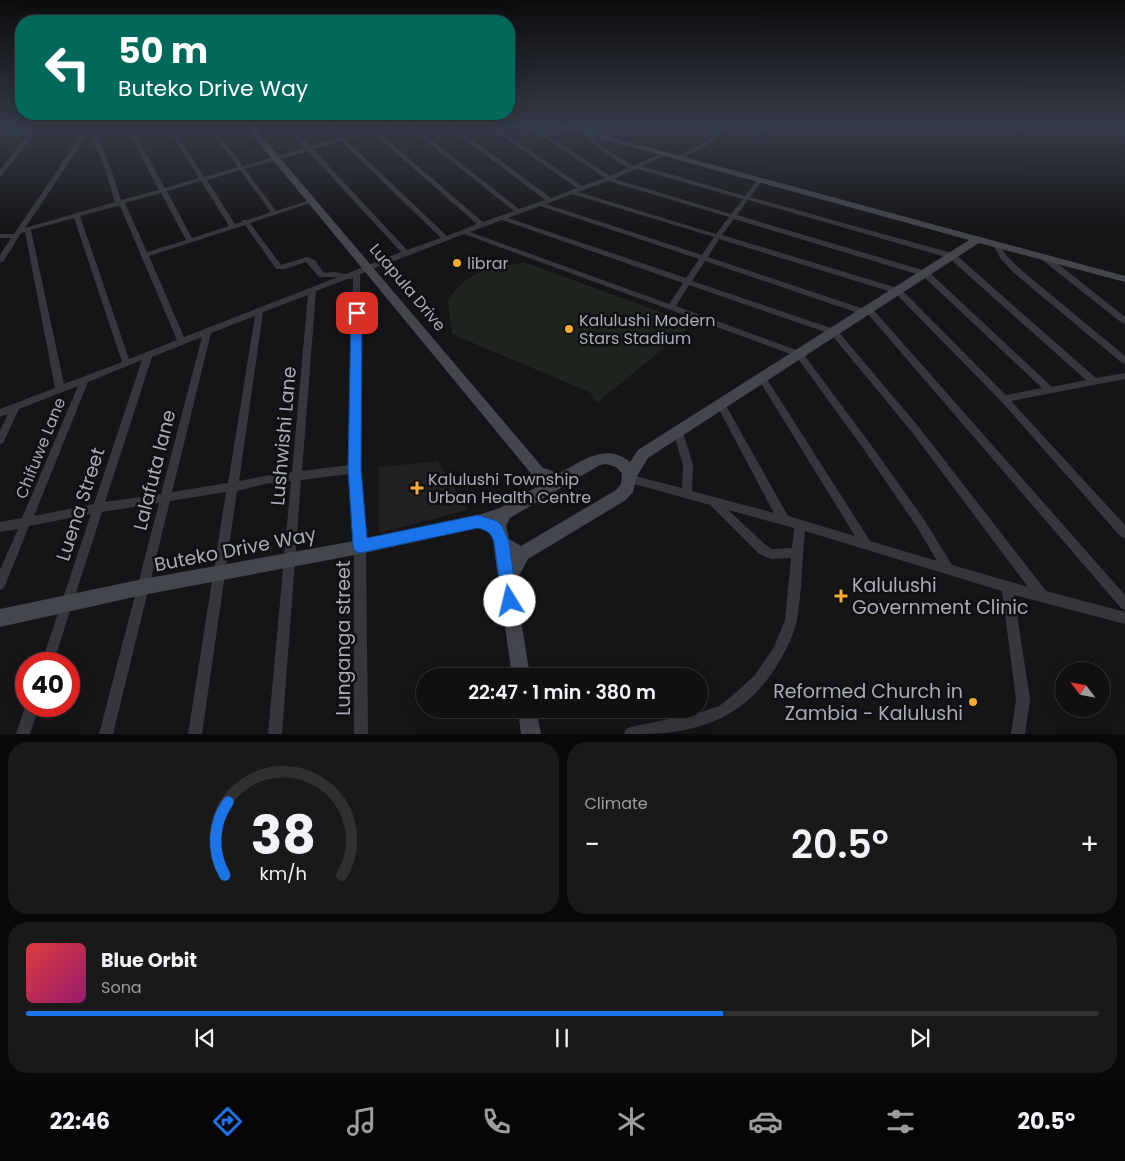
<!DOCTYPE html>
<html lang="en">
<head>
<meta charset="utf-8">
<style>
	body { margin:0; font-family:Poppins,sans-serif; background:#19191a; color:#f1f3f6; height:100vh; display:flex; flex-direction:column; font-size:19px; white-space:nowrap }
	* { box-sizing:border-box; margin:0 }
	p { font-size:16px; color:#9c9d9f }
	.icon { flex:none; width:28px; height:28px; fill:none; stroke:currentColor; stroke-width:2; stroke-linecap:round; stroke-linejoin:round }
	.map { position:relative; height:734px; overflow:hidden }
	.panel { display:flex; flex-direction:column; gap:8px; padding:8px; background:#090909; flex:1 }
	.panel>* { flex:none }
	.top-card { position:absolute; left:15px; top:15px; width:500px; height:105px; border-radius:20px; box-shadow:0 5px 20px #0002,0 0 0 1px #303031; background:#00695c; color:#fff; overflow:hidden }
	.needle { width:32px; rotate:302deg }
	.controls { position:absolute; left:1055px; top:662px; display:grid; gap:10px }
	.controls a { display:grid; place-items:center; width:55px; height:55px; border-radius:50%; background:#101011; box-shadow:0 5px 20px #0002,0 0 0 1px #303031; font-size:25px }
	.speed { position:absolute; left:15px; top:652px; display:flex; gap:10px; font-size:25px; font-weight:700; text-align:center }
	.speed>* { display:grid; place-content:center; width:65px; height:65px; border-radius:50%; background:#101011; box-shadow:0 5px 20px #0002,0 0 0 1px #303031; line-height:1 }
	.speed .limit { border:8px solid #d22; background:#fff; color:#111 }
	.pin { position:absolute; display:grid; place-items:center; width:42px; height:42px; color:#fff; margin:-21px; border-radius:10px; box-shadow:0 2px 8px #0006 }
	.me { position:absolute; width:55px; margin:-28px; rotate:351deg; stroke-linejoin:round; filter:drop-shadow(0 0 4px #0008) }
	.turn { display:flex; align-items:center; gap:18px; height:105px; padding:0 20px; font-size:22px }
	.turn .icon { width:65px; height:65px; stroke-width:2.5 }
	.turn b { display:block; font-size:35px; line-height:42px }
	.big { font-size:38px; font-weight:600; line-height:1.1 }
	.panel .tile { flex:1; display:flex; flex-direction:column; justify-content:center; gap:8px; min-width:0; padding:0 18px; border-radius:20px; background:#19191a }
	.panel .dial { align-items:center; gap:0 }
	.dial svg { height:130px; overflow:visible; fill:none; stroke:#303031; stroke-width:7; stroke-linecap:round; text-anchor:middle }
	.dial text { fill:#f1f3f6; stroke:none }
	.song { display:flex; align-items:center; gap:15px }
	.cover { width:60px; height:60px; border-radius:8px; background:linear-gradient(135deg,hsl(0 70% 55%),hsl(320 70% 35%)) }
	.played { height:5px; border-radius:2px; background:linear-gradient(90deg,#1a73e8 65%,#303031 65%) }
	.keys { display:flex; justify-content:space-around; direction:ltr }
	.heat { display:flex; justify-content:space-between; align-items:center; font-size:28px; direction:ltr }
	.panel .tiles { flex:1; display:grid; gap:8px; grid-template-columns:1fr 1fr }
	.tile:last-child { grid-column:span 2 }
	.trip { position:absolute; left:416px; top:668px; width:292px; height:50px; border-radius:25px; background:#101011; box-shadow:0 5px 20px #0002,0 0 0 1px #303031; font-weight:600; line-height:50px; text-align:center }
	.tab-bar { display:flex; height:80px; justify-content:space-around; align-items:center; background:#060607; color:#9c9d9f }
	.tab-bar .icon { width:35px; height:35px }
	.tab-bar .current { color:#1a73e8 }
	.tab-bar b { font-size:22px; color:#f1f3f6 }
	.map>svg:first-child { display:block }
</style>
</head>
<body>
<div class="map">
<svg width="1125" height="734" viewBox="0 0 1125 734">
	<rect width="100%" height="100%" fill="#151517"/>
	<polygon fill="#212124" points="438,461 468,510 379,533 379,467"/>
	<path fill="#1d251e" d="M 524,262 L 693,324 L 598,402 L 593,399 L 591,393 L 452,334 L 448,300 C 469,269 491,269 524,262 Z"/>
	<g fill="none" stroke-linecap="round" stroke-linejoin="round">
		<g fill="#36373c" fill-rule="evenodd">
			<polygon points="35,126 41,126 2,175 0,176 0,170 29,133 0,136 0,132 32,130"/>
			<path d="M 87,126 L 93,126 L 25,228 L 115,202 L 104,166 L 91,135 C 102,129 124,122 134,132 L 165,188 L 199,178 L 173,137 L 174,136 L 178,136 L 204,177 L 238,167 L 207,126 L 213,126 L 243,166 L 305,148 L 285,126 L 291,126 L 310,146 L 339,138 L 326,126 L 332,126 L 344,137 L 370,130 L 368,128 L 371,126 L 374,128 L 381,126 L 391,126 L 377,131 L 483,222 L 514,211 L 407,126 L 414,126 L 519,209 L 545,200 L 447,126 L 454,126 L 551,198 L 577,188 L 487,126 L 494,126 L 582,186 L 605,178 L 537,133 L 532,126 L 538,126 L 541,131 L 610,176 L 628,168 L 596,147 L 586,134 L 587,133 L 591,133 L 600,145 L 633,166 L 663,153 L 667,153 L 667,155 L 642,166 L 745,196 L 758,179 L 762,179 L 763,180 L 750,197 L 955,254 L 1096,378 L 1125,373 L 1125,379 L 1011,401 L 1125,525 L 1125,538 L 1121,537 L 1001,401 L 895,293 L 719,239 L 708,257 L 864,309 L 865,307 L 871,307 L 1125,595 L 1125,610 L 1121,608 L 867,313 L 861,314 L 705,261 L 692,281 L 837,330 L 918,426 L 1046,591 L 1125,612 L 1125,624 L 1014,595 L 1030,699 L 1025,734 L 1011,734 L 1016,699 L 1002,591 L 805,531 C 802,560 802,590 797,619 C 795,634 784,654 776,667 C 749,709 716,727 666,733 C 653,734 638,734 624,734 L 626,729 L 631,727 L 701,712 L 719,706 L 732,696 L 755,675 L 774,647 L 785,620 L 791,558 L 771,559 L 759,554 L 710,505 L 627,482 L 626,479 L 627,476 L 631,475 L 682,488 L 683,465 L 673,432 L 675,429 L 678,428 L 681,429 L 683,432 L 693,465 L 692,491 L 774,513 L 716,404 L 718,402 L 724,402 L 788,516 L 855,536 L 759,380 L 758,378 L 759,376 L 765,376 L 870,541 L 937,561 L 917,527 L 865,451 L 796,356 L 464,234 L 360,274 L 360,469 L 366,547 L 368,734 L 354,734 L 354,547 L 350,474 L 301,480 L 282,734 L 268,734 L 291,481 L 265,484 L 237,491 L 202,734 L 188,734 L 226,492 L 170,501 L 113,734 L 99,734 L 159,503 L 102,512 L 53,664 L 41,664 L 91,514 L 29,526 L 4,588 L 0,590 L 0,570 L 18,529 L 0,532 L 0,522 L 22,518 L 78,386 L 19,409 L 3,443 L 0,444 L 0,430 L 8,414 L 0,417 L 0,409 L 55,388 L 25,232 L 21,233 L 3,262 L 0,262 L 0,255 L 11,238 L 0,238 L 0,234 L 14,234 ZM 118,130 L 127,131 L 130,134 L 159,190 L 121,200 L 110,166 L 97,136 ZM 372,132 L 477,224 L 447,236 L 346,140 ZM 341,141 L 441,238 L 407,250 L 313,149 ZM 308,151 L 401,252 L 346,274 L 335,272 L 324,273 L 315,260 L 307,257 L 281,265 L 250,223 L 316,201 L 313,199 L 276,211 L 245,169 ZM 637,169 L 743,199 L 731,214 L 614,179 ZM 240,170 L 271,212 L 248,220 L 243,220 L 242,222 L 235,224 L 207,180 ZM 201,181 L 229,226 L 192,238 L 167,191 ZM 608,181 L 729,217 L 716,234 L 578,192 ZM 161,193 L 186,240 L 147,252 L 125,203 ZM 572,194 L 714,237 L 702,255 L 546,204 ZM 748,200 L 949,258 L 1086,380 L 1052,387 L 929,272 L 737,215 ZM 117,206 L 120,206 L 177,340 L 129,359 L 80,216 ZM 540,206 L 699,259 L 686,278 L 508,218 ZM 74,218 L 122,362 L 64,384 L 31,230 ZM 734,219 L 923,276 L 1042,388 L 1006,395 L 901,289 L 722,235 ZM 502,220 L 683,283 L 669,304 L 470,232 ZM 245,225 L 276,269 L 285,269 L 306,262 L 319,277 L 338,277 L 184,337 L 149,256 ZM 353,277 L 350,465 L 302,471 L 316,291 L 347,279 L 352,279 ZM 689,285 L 831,334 L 911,431 L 1028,587 L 952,565 L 925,521 L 871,445 L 802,352 L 676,306 ZM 308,295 L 292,472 L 265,476 L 239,481 L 263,312 ZM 255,316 L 228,483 L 172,492 L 211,333 ZM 202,337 L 161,494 L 105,502 L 152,357 ZM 142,360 L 94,504 L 34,516 L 88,382 ZM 728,510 L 794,528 L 792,548 L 772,549 L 767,546 Z"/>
			<polygon points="724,126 731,126 708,145 680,159 675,158 704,143"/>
			<polygon points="997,242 999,243 1006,255 1020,269 1125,356 1125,364 1122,363 1014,273 1000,258 993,244"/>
			<polygon points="1041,255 1047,255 1125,317 1125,324 1122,323 1041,259"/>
			<polygon points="26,704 26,706 39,706 30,734 16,734"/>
		</g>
		<g fill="#44464d" fill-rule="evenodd">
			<path d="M 245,126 L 253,126 L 543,468 L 560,473 C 582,461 606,442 630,462 L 638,450 L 969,240 L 555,126 L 569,126 L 1125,276 L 1125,282 L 979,243 L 648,458 L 637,476 L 633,492 L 626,500 L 528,559 L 515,583 L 530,676 L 512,676 L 493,541 L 490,532 L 491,525 L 360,554 L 143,595 L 0,627 L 0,609 L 143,579 L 360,540 L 478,515 L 500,508 L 545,482 L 533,476 ZM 606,464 L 616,467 L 622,473 L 621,484 L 616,490 L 521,546 L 509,539 L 506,526 L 510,518 L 600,465 Z"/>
			<polygon points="518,709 536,709 541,734 521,734"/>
		</g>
	</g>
	<linearGradient id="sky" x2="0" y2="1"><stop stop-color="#0c0c0d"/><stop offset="0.55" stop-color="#353b47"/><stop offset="1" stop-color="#353b47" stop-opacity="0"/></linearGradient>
	<rect width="1125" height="229" fill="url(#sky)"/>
	<path fill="#1a73e8" stroke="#114b97" d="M 357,309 L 362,313 L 361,469 L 367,538 L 478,515 L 497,521 L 502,526 L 509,542 L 517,601 L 515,607 L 510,609 L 504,607 L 502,601 L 494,542 C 491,533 488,531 478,528 L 360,553 L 355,551 L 353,546 L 348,469 L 351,313 Z"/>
	<g fill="#f5ae2f" stroke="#101012" stroke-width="2">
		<circle cx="457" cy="263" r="5"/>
		<circle cx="569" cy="329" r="5"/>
		<path d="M414.5 480.5h5v5h5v5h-5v5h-5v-5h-5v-5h5z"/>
		<path d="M838.5 588.5h5v5h5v5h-5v5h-5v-5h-5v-5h5z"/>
		<circle cx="973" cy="702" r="5"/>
	</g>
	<g text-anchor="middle" stroke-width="5" stroke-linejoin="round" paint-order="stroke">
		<g font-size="16" fill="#a7adb8" stroke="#101012" text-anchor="start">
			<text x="467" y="269">librar</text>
			<text x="579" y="326">Kalulushi Modern<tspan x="579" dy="18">Stars Stadium</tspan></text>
			<text x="428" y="485">Kalulushi Township<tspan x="428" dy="18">Urban Health Centre</tspan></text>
		</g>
		<g font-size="16" fill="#a7adb8" stroke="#101012">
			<text transform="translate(408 287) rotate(50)" y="6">Luapula Drive</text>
			<text transform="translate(40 448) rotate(-68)" y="6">Chifuwe Lane</text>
		</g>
		<g font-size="19" fill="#a7adb8" stroke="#101012">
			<text transform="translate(283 436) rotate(-85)" y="7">Lushwishi Lane</text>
			<text transform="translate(154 470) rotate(-76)" y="7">Lalafuta lane</text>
			<text transform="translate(80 504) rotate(-72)" y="7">Luena Street</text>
			<text transform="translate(235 549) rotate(-11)" y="7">Buteko Drive Way</text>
			<text transform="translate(343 638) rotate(-90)" y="7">Lunganga street</text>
		</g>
		<g font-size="19" fill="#a7adb8" stroke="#101012" text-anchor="start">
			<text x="852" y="592">Kalulushi<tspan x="852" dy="22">Government Clinic</tspan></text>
			<text x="963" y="698" text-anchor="end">Reformed Church in<tspan x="963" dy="22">Zambia - Kalulushi</tspan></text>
		</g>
	</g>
</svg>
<div class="controls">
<a><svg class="needle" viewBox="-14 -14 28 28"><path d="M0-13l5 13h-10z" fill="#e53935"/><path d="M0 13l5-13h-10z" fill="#9c9d9f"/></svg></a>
</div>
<div class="speed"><div class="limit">40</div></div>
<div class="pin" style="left:357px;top:313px;background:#d93025"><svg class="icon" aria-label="arrive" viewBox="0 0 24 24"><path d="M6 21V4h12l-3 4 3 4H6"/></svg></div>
<svg class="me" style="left:510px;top:601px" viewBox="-20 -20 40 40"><circle r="19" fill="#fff"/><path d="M0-13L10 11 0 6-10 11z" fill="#1a73e8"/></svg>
<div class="trip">22:47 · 1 min · 380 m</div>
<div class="top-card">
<div class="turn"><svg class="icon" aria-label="left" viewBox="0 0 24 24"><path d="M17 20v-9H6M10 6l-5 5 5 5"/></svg><div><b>50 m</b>Buteko Drive Way</div></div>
</div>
</div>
<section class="panel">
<div class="tiles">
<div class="tile dial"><svg viewBox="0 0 100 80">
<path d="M14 69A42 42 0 1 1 86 69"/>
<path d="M14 69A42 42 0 0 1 16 24" stroke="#1a73e8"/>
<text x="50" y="56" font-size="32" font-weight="700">38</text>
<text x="50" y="72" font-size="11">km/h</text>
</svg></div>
<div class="tile"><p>Climate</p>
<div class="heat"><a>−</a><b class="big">20.5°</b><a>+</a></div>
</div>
<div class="tile">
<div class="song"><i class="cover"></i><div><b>Blue Orbit</b><p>Sona</p></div></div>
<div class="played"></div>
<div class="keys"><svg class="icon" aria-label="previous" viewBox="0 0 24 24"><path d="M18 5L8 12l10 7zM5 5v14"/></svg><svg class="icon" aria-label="pause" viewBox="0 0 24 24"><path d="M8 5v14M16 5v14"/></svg><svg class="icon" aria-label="next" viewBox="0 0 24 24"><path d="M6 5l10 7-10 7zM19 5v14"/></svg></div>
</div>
</div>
</section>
<nav class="tab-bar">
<b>22:46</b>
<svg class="icon current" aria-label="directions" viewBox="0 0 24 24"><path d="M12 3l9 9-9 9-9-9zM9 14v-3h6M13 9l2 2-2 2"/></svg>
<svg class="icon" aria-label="music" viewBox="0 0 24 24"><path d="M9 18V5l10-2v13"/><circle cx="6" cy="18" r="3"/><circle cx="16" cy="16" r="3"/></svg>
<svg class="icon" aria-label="phone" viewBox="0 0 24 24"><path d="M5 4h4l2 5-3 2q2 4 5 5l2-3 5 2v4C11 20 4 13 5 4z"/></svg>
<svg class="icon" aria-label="climate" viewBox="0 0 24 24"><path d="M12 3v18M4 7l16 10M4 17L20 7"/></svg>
<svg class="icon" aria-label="car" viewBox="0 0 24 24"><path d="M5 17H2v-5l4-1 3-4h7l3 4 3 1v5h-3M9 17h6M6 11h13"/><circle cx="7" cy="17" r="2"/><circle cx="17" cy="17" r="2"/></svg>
<svg class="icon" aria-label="filters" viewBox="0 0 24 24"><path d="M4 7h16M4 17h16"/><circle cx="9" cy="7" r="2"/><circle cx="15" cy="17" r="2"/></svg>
<b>20.5°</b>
</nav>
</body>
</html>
